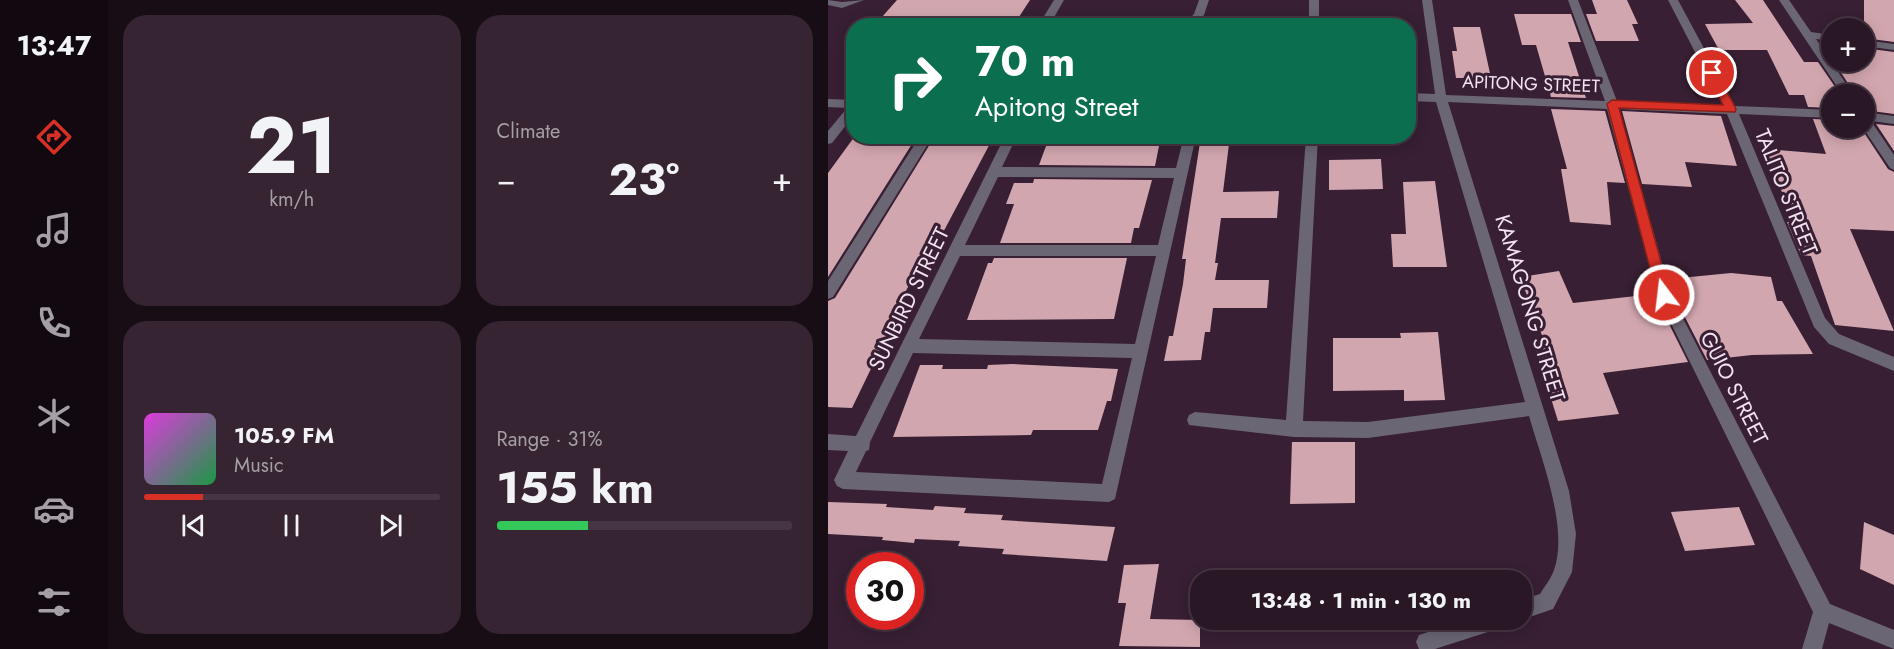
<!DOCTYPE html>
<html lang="en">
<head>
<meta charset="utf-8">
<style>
	body { margin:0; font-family:Jost,sans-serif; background:#362432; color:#f1f3f6; height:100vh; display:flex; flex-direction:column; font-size:22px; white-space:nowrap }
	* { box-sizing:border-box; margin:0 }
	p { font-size:20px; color:#a59fa7 }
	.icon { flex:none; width:33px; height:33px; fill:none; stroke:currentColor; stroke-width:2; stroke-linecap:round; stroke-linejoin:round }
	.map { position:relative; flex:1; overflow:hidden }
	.side { display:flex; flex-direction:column; gap:15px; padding:15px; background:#170d15; width:720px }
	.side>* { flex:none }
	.banner { position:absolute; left:18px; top:18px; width:570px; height:126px; border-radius:24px; box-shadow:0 3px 15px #0003,0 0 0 2px #463643; background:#0b6e4f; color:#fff; overflow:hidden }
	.tools { position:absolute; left:993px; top:18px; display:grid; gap:12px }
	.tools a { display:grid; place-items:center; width:54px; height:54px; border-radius:50%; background:#2a1726; box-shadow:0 3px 15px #0003,0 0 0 2px #463643; font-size:30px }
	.speed { position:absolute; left:18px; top:552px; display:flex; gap:12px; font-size:30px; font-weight:700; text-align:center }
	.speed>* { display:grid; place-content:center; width:78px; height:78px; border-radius:50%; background:#2a1726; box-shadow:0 3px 15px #0003,0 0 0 2px #463643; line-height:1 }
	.speed .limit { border:9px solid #d22; background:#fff; color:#111 }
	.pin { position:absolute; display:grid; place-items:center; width:51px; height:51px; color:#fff; margin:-26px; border:3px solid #fff; border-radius:50%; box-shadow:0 2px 6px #0007 }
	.me { position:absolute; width:66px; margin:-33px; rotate:345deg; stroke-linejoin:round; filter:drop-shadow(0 0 4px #0008) }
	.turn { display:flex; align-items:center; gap:21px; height:126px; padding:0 30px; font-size:27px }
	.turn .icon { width:78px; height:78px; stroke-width:2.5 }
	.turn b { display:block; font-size:42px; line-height:51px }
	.big { font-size:45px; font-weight:700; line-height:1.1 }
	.side .tile { flex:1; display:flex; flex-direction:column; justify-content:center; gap:9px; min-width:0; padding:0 21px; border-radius:24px; background:#362432 }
	.side .dial { align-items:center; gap:0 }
	.dial b { font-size:78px; line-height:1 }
	.song { display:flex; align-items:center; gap:18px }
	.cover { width:72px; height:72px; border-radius:9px; background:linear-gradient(135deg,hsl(300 70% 55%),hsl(140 70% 35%)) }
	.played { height:6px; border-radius:3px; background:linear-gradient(90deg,#d93025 20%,#463643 20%) }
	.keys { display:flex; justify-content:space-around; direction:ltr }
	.heat { display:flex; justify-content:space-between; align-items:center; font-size:33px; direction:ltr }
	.charge { height:9px; border-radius:4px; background:linear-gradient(90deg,#34c759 31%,#463643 0) }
	.side .tiles { flex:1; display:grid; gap:15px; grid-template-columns:repeat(2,1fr) }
	.trip { position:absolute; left:362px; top:570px; width:342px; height:60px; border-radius:24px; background:#2a1726; box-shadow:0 3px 15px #0003,0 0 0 2px #463643; font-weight:700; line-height:60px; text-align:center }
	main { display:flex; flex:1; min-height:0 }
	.menu { display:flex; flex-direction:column; width:108px; justify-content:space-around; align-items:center; background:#11090f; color:#a59fa7 }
	.menu .icon { width:42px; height:42px }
	.menu .active { color:#d93025 }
	.menu b { font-size:27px; color:#f1f3f6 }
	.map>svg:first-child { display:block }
</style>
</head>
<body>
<main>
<nav class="menu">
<b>13:47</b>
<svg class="icon active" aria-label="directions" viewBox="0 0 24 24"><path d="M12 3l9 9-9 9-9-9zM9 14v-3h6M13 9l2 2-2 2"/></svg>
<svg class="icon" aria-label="music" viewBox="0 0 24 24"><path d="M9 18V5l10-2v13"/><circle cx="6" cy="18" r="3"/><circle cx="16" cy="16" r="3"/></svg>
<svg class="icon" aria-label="phone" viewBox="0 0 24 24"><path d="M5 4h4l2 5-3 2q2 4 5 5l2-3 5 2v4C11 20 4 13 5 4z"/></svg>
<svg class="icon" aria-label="climate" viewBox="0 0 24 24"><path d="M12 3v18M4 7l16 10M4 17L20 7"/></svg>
<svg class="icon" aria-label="car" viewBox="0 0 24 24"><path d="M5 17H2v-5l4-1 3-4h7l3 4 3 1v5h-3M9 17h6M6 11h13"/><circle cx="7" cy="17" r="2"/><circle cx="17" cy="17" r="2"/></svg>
<svg class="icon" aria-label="filters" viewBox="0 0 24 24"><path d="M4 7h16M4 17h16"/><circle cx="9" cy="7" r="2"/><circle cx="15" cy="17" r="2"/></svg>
</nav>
<section class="side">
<div class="tiles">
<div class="tile dial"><b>21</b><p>km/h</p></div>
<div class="tile"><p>Climate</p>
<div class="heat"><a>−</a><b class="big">23°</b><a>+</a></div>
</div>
<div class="tile">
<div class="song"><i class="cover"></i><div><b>105.9 FM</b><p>Music</p></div></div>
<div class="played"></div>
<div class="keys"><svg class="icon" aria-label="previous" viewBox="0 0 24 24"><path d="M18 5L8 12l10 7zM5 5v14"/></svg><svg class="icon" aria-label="pause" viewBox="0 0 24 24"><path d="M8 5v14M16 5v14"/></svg><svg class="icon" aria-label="next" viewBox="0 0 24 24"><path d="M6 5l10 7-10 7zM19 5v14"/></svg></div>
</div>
<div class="tile"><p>Range · 31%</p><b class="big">155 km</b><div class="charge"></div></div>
</div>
</section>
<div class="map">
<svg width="1066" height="649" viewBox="0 0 1066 649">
	<rect width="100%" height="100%" fill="#381f33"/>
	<g fill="#d2a6af">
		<polygon points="69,0 202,0 185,26 46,26"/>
		<polygon points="764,0 799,0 810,24 804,24 811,41 768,41 758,14 769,14"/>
		<polygon points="907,0 935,0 976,62 990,62 1012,94 1004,94 1004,108 980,107 976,95 961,95 939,50 891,50 877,24 925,23"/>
		<polygon points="1036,0 1066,0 1066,42 1036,38"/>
		<polygon points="686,14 743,14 753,42 740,42 758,98 723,97 708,45 694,45"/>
		<polygon points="625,27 652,27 663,78 628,78 624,51 629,51"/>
		<polygon points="1036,48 1066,52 1066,114 1036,110 1036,94 1027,94 1006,62 1036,62"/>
		<polygon points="723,109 777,111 797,183 779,182 783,225 742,222 733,169 739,169"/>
		<polygon points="794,111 893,116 909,166 857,162 864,187 814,184"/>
		<polygon points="985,119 1004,120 1004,128 1033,128 1060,169 1066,172 1066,231 1022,229 1066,331 1007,325 983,256 973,255 959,222 965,222 938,149 998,154"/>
		<polygon points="1048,124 1066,126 1066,151"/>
		<polygon points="27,136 89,136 0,277 0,173"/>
		<polygon points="107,136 166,136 100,261 95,260 60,323 65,323 24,408 0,407 0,301 7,298"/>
		<polygon points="333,136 327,166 211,165 221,138"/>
		<polygon points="373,136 402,136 395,192 451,191 449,218 393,218 387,263 390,263 387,280 441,280 439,308 385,308 382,332 377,332 373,360 336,361 341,336 345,336 355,284 358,259 354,259"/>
		<polygon points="553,159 555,189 501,190 501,160"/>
		<polygon points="206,179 324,180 311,228 306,228 303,243 172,243 186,204 178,204 186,183 205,183"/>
		<polygon points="607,181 619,267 565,267 563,234 578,234 575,182"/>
		<polygon points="166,258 299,258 286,319 139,320 160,263 164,263"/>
		<polygon points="731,271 745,303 826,294 860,362 775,373 791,414 730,421 707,347 718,346 692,277"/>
		<polygon points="903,273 943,277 949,301 954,301 985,354 924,355 879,360 845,294 844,292 848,291 842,279"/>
		<polygon points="610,332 617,400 576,401 576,390 505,391 505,338 573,338 572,333"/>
		<polygon points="184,364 290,369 283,401 279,401 270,430 205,430 203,435 65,437 92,365 115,365 114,369 159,369 160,365"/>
		<polygon points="464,442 527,442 527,503 462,504"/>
		<polygon points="0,502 59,504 58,507 105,510 107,506 138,508 136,513 175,515 173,520 287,527 279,561 174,554 176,549 130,546 132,541 87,539 86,543 54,540 55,537 0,534"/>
		<polygon points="911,507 927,545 857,551 843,512"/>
		<polygon points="1036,522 1066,535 1066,585 1032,569"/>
		<polygon points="331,564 322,619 372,620 372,647 291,646 298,603 290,603 296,565"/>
	</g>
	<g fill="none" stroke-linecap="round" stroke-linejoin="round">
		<polygon fill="#6b6674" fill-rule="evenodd" points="0,0 14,2 36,0 14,8 0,5"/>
		<g fill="#6b6674" fill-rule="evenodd">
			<polygon points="226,0 236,0 221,26 210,26"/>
			<polygon points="371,0 381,0 376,15 366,26 354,26 366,14"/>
			<rect x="481" y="0" width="10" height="26"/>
			<path d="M 594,0 L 604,0 L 618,95 L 777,101 L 740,0 L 750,0 L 789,101 L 895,106 L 840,0 L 850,0 L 907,106 L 1004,110 L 1004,118 L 911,114 L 997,318 L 1011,334 L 1066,357 L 1066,371 L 1001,344 L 986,327 L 899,114 L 791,109 L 843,295 L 1002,604 L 1066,630 L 1066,649 L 1001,623 L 994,649 L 974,649 L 985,612 L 829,295 L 779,109 L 620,102 L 741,491 L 748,534 L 744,572 L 725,609 L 693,620 L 693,600 L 712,594 C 716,587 723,579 726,570 C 741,528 713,458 701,416 L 540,438 L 466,437 L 361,425 L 359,420 L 361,415 L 367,412 L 458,420 L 478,136 L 490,136 L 475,421 L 540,422 L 697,402 L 608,102 L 580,101 L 580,93 L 607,94 Z"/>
			<polygon points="951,0 961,0 983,32 1004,35 1004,41 988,39 1025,94 1014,94"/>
			<polygon points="1036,40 1066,44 1066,50 1036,46"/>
			<polygon points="0,99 26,100 26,115 4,143 0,144 0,131 19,108 0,107"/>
			<polygon points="1036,112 1066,116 1066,124 1043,121 1066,155 1066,170 1062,168 1035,128"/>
			<polygon points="92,136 105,136 5,297 0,299 0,281"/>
			<path d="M 177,136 L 189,136 L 174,167 L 348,168 L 356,136 L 368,136 L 287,499 L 281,502 L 15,489 L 9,486 L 6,480 L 20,451 L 0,450 L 0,434 L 28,436 ZM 170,177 L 346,178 L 330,245 L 137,245 ZM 132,256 L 328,256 L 307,344 L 91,339 ZM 85,353 L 304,358 L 274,484 L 28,472 L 38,451 L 41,450 L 42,442 Z"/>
			<polygon points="637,620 676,620 673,627 666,630 607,649 591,649 588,642 591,635"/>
		</g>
	</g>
	<polygon fill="#d93025" stroke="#8d1f18" stroke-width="1.5" points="880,70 889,73 908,109 907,112 791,108 842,295 836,301 829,295 779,104 784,100 895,105 878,73"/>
	<g text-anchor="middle" stroke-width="6" stroke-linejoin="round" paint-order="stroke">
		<g font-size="18" fill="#f3e2ef" stroke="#381f33">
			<text transform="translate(703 84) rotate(2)" y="6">APITONG STREET</text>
		</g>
		<g font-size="21" fill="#f3e2ef" stroke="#381f33">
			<text transform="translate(958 192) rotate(68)" y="7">TALITO STREET</text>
			<text transform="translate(81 299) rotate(-64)" y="7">SUNBIRD STREET</text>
			<text transform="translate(702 308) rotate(73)" y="7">KAMAGONG STREET</text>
			<text transform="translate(906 388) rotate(63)" y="7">GUIO STREET</text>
		</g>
	</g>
</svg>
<div class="tools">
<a>+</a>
<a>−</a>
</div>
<div class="speed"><div class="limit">30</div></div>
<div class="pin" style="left:884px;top:73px;background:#d93025"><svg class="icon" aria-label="arrive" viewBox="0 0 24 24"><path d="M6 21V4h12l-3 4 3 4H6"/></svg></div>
<svg class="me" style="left:836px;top:295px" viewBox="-20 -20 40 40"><circle r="17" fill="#d93025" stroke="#fff" stroke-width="3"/><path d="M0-11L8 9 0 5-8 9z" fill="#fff"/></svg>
<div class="trip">13:48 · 1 min · 130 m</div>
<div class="banner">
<div class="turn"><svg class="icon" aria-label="right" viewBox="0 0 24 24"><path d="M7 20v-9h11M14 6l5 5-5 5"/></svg><div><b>70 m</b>Apitong Street</div></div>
</div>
</div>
</main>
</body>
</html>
